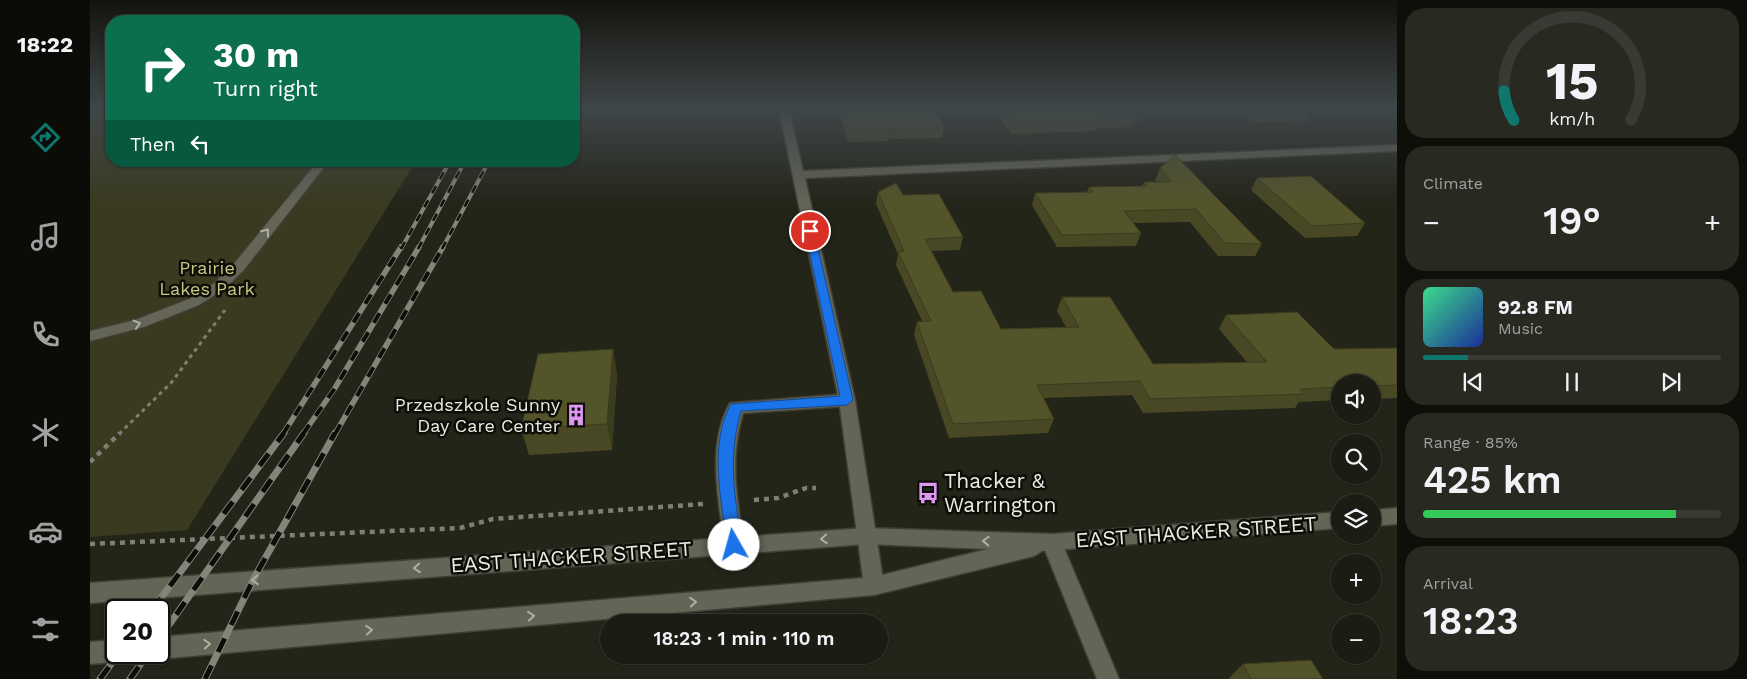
<!DOCTYPE html>
<html lang="en">
<head>
<meta charset="utf-8">
<style>
	body { margin:0; font-family:"Work Sans",sans-serif; background:#282921; color:#f1f3f6; height:100vh; display:flex; flex-direction:column; font-size:19px; white-space:nowrap }
	* { box-sizing:border-box; margin:0 }
	p { font-size:16px; color:#a0a1a0 }
	.icon { flex:none; width:28px; height:28px; fill:none; stroke:currentColor; stroke-width:2; stroke-linecap:round; stroke-linejoin:round }
	.map { position:relative; flex:1; overflow:hidden }
	.panel { display:flex; flex-direction:column; gap:8px; padding:8px; background:#0f0f0a; width:350px }
	.panel>* { flex:none }
	.top-card { position:absolute; left:15px; top:15px; width:475px; height:152px; border-radius:20px; box-shadow:0 1px 4px #0004,0 0 0 1px #393a33; background:#0b6e4f; color:#fff; overflow:hidden }
	.fabs { position:absolute; left:1241px; top:374px; display:grid; gap:10px }
	.fabs a { display:grid; place-items:center; width:50px; height:50px; border-radius:50%; background:#1b1c13; box-shadow:0 1px 4px #0004,0 0 0 1px #393a33; font-size:25px }
	.speed { position:absolute; left:15px; top:599px; display:flex; gap:10px; font-size:25px; font-weight:700; text-align:center }
	.speed>* { display:grid; place-content:center; width:65px; height:65px; border-radius:50%; background:#1b1c13; box-shadow:0 1px 4px #0004,0 0 0 1px #393a33; line-height:1 }
	.speed .limit { border:2px solid #111; border-radius:8px; background:#fff; color:#111 }
	.pin { position:absolute; display:grid; place-items:center; width:42px; height:42px; color:#fff; margin:-21px; border:2px solid #fff; border-radius:50%; box-shadow:0 1px 5px #0007 }
	.me { position:absolute; width:55px; margin:-28px; rotate:353deg; stroke-linejoin:round; filter:drop-shadow(0 0 4px #0008) }
	.turn { display:flex; align-items:center; gap:18px; height:105px; padding:0 25px; font-size:22px }
	.turn .icon { width:65px; height:65px; stroke-width:2.5 }
	.turn b { display:block; font-size:35px; line-height:42px }
	.then { display:flex; align-items:center; height:48px; padding:0 25px; background:#0003; gap:10px; font-size:19px }
	.big { font-size:38px; font-weight:600; line-height:1.1 }
	.panel .tile { flex:1; display:flex; flex-direction:column; justify-content:center; gap:8px; min-width:0; padding:0 18px; border-radius:20px; background:#282921 }
	.panel .dial { align-items:center; gap:0 }
	.dial svg { height:130px; overflow:visible; fill:none; stroke:#393a33; stroke-width:7; stroke-linecap:round; text-anchor:middle }
	.dial text { fill:#f1f3f6; stroke:none }
	.song { display:flex; align-items:center; gap:15px }
	.cover { width:60px; height:60px; border-radius:8px; background:linear-gradient(135deg,hsl(150 70% 55%),hsl(230 70% 35%)) }
	.played { height:5px; border-radius:2px; background:linear-gradient(90deg,#0f766e 15%,#393a33 15%) }
	.keys { display:flex; justify-content:space-around; direction:ltr }
	.heat { display:flex; justify-content:space-between; align-items:center; font-size:28px; direction:ltr }
	.charge { height:8px; border-radius:4px; background:linear-gradient(90deg,#34c759 85%,#393a33 0) }
	.trip { position:absolute; left:510px; top:614px; width:288px; height:50px; border-radius:25px; background:#1b1c13; box-shadow:0 1px 4px #0004,0 0 0 1px #393a33; font-weight:600; line-height:50px; text-align:center }
	main { display:flex; flex:1; min-height:0 }
	.tab-bar { display:flex; flex-direction:column; width:90px; justify-content:space-around; align-items:center; background:#0b0b08; color:#a0a1a0 }
	.tab-bar .icon { width:35px; height:35px }
	.tab-bar .selected { color:#0f766e }
	.tab-bar b { font-size:22px; color:#f1f3f6 }
	.map>svg:first-child { display:block }
</style>
</head>
<body>
<main>
<nav class="tab-bar">
<b>18:22</b>
<svg class="icon selected" aria-label="directions" viewBox="0 0 24 24"><path d="M12 3l9 9-9 9-9-9zM9 14v-3h6M13 9l2 2-2 2"/></svg>
<svg class="icon" aria-label="music" viewBox="0 0 24 24"><path d="M9 18V5l10-2v13"/><circle cx="6" cy="18" r="3"/><circle cx="16" cy="16" r="3"/></svg>
<svg class="icon" aria-label="phone" viewBox="0 0 24 24"><path d="M5 4h4l2 5-3 2q2 4 5 5l2-3 5 2v4C11 20 4 13 5 4z"/></svg>
<svg class="icon" aria-label="climate" viewBox="0 0 24 24"><path d="M12 3v18M4 7l16 10M4 17L20 7"/></svg>
<svg class="icon" aria-label="car" viewBox="0 0 24 24"><path d="M5 17H2v-5l4-1 3-4h7l3 4 3 1v5h-3M9 17h6M6 11h13"/><circle cx="7" cy="17" r="2"/><circle cx="17" cy="17" r="2"/></svg>
<svg class="icon" aria-label="filters" viewBox="0 0 24 24"><path d="M4 7h16M4 17h16"/><circle cx="9" cy="7" r="2"/><circle cx="15" cy="17" r="2"/></svg>
</nav>
<div class="map">
<svg width="1307" height="679" viewBox="0 0 1307 679">
	<rect width="100%" height="100%" fill="#242519"/>
	<polygon fill="#3a3a20" points="0,109 21,109 21,161 326,161 97,530 0,537"/>
	<g fill="none" stroke-linecap="round" stroke-linejoin="round">
		<g stroke="#3f3f35" stroke-width="3">
			<g id="service">
				<polygon points="228,161 239,161 153,271 133,290 109,305 54,327 0,341 0,331 45,320 99,299 123,284 143,265"/>
				<path d="M 757,394 L 763,396 L 765,400 L 763,404 L 757,406 L 653,413 C 639,461 647,497 654,545 L 651,551 L 644,554 L 637,551 L 634,545 C 629,499 616,445 640,403 Z"/>
			</g>
		</g>
		<g stroke="#3f3f35" stroke-width="3">
			<g id="minor">
				<polygon points="689,109 699,109 713,171 1307,145 1307,151 715,178 765,400 794,586 791,593 784,595 777,593 774,586 749,400"/>
				<polygon points="962,534 969,537 972,543 1029,679 1007,679 952,543 955,537"/>
			</g>
		</g>
		<g stroke="#3f3f35" stroke-width="3">
			<g id="secondary">
				<polygon points="1307,508 1307,524 1282,526 1282,510"/>
				<polygon points="1250,512 1250,528 952,551 944,556 784,595 69,659 61,656 60,652 69,652 69,637 784,577 898,549 776,544 0,603 0,583 776,528 962,534"/>
				<polygon points="26,640 26,652 36,652 34,659 26,662 0,664 0,642"/>
			</g>
		</g>
		<polyline stroke="#7e7f75" stroke-width="3" stroke-dasharray="4 4" stroke-linecap="butt" points="29,434 81,383 135,310"/>
		<g stroke="#7e7f75" stroke-width="4.5" stroke-dasharray="5 5" stroke-linecap="butt">
			<polyline points="0,462 30,433"/>
			<polyline points="664,500 688,498 716,488 726,488"/>
			<polyline points="0,544 370,528 403,519 613,504"/>
		</g>
		<use href="#service" fill="#646457" fill-rule="evenodd"/>
		<use href="#minor" fill="#646457" fill-rule="evenodd"/>
		<use href="#secondary" fill="#646457" fill-rule="evenodd"/>
		<g stroke="#83847a" stroke-width="4">
			<g id="rail-far2">
				<polyline points="311,249 360,161"/>
				<polyline points="328,249 375,161"/>
				<polyline points="352,249 399,161"/>
			</g>
		</g>
		<g stroke="#83847a" stroke-width="5.5">
			<g id="rail-far1">
				<polyline points="193,434 311,247"/>
				<polyline points="213,434 245,388 329,247"/>
				<polyline points="245,434 353,247"/>
			</g>
		</g>
		<g stroke="#83847a" stroke-width="7">
			<g id="rail">
				<polyline points="62,610 194,433"/>
				<polyline points="69,639 214,433"/>
				<polyline points="10,679 30,652"/>
				<polyline points="40,679 59,652"/>
				<polyline points="115,679 163,580 245,433"/>
			</g>
		</g>
		<use href="#rail-far2" stroke="#0d0e08" stroke-width="2.5" stroke-dasharray="8" stroke-linecap="butt"/>
		<use href="#rail-far1" stroke="#0d0e08" stroke-width="4" stroke-dasharray="11" stroke-linecap="butt"/>
		<use href="#rail" stroke="#0d0e08" stroke-width="5" stroke-dasharray="15" stroke-linecap="butt"/>
	</g>
	<g fill="#484825">
		<polygon points="748,109 844,109 854,127 852,138 804,139 798,139 797,141 758,142"/>
		<polygon points="904,109 1040,109 1048,116 1044,127 1006,128 1005,131 921,134"/>
		<polygon points="1147,109 1222,109 1216,121 1164,122"/>
		<polygon points="1070,168 1172,244 1165,256 1128,256 1100,222 1043,223 1051,233 1046,246 967,247 942,205 945,193 997,192 999,187 1052,186 1054,182 1067,182 1065,180"/>
		<polygon points="1167,178 1275,223 1267,236 1215,238 1161,190"/>
		<polygon points="788,192 813,195 873,237 870,250 842,251 863,292 911,329 976,327 967,311 972,297 1063,364 1157,362 1129,329 1136,315 1244,349 1307,348 1307,398 1282,399 1282,382 1250,382 1250,400 1209,402 1205,408 1053,413 1042,395 954,398 964,419 958,433 859,438 824,335 827,322 832,321 806,265 808,254 786,204"/>
		<polygon points="523,349 527,375 522,450 439,455 431,429"/>
		<polygon points="1153,664 1233,679 1139,679 1139,678"/>
	</g>
	<g fill="#3b3b1e">
		<polygon points="806,127 804,139 798,139 799,130 798,128"/>
		<polygon points="523,349 527,375 522,450 517,424"/>
	</g>
	<g fill="#54542b" stroke="#3b3b1e">
		<polygon points="752,109 844,109 854,127 806,127 798,128 799,130 759,131"/>
		<polygon points="914,109 1040,109 1048,116 1006,117 1009,120 924,123"/>
		<polygon points="1167,109 1222,109 1170,111"/>
		<polygon points="1085,155 1172,244 1135,243 1106,209 1034,211 1051,233 972,235 945,193 1003,192 999,187 1057,186 1054,182 1082,182 1070,168"/>
		<polygon points="1221,176 1275,223 1222,226 1167,178"/>
		<polygon points="806,183 813,195 849,194 873,237 835,239 863,292 891,291 911,329 989,327 972,297 1020,297 1063,364 1177,362 1136,315 1207,312 1244,349 1307,348 1307,385 1282,386 1282,382 1250,382 1250,387 1210,389 1215,394 1060,399 1050,381 947,385 964,419 863,424 827,322 841,321 808,252 814,251 788,192"/>
		<polygon points="523,349 517,424 431,429 448,354"/>
		<polygon points="1221,660 1233,679 1161,679 1153,664"/>
	</g>
	<defs><path id="oneway-chevron" d="M-2-3.5L2.5 0L-2 3.5" fill="none" stroke-width="1.6" stroke-linecap="round" stroke-linejoin="round" transform="scale(1.25)"/></defs>
	<g stroke="#aeafa5">
		<use href="#oneway-chevron" transform="translate(176 232) rotate(-52)"/>
		<use href="#oneway-chevron" transform="translate(47 324) rotate(-17)"/>
		<use href="#oneway-chevron" transform="translate(734 539) rotate(176)"/>
		<use href="#oneway-chevron" transform="translate(896 541) rotate(-178)"/>
		<use href="#oneway-chevron" transform="translate(327 568) rotate(176)"/>
		<use href="#oneway-chevron" transform="translate(165 580) rotate(176)"/>
		<use href="#oneway-chevron" transform="translate(603 602) rotate(-5)"/>
		<use href="#oneway-chevron" transform="translate(441 616) rotate(-5)"/>
		<use href="#oneway-chevron" transform="translate(279 630) rotate(-5)"/>
		<use href="#oneway-chevron" transform="translate(117 644) rotate(-4)"/>
	</g>
	<linearGradient id="sky" x2="0" y2="1"><stop stop-color="#14140e"/><stop offset="0.53" stop-color="#3f4649"/><stop offset="1" stop-color="#3f4649" stop-opacity="0"/></linearGradient>
	<rect width="1307" height="204" fill="url(#sky)"/>
	<path fill="#1a73e8" stroke="#114b97" d="M 720,228 L 724,231 L 763,400 L 757,405 L 651,411 C 637,461 645,495 652,545 L 650,550 L 644,552 L 639,550 L 637,545 C 632,501 618,446 641,404 L 750,396 L 715,231 Z"/>
	<defs>
		<g id="building-bare" transform="scale(1.725)"><path d="M-4-6H4V6H1V3H-1V6H-4ZM-2.5-4.3h1.7v1.8h-1.7ZM.8-4.3h1.7v1.8H.8ZM-2.5-1h1.7V.8h-1.7ZM.8-1h1.7V.8H.8Z" fill="#df98f2" stroke="#0d0e08" stroke-width="2.5" paint-order="stroke"/></g>
		<g id="bus-bare" transform="scale(1.725)"><path d="M-5-6H5V4H4V6H2V4H-2V6H-4V4H-5ZM-3.5-4V0h7V-4ZM-3.5 1.2v1.5H-2V1.2ZM2 1.2v1.5H3.5V1.2Z" fill="#df98f2" stroke="#0d0e08" stroke-width="2.5" paint-order="stroke"/></g>
	</defs>
	<g fill-rule="evenodd">
		<use href="#building-bare" x="486" y="415"/>
		<use href="#bus-bare" x="838" y="493"/>
	</g>
	<g text-anchor="middle" stroke-width="5" stroke-linejoin="round" paint-order="stroke">
		<g font-size="18" fill="#c6c782" stroke="#0d0e08">
			<text x="117" y="274">Prairie<tspan x="117" dy="21">Lakes Park</tspan></text>
		</g>
		<g font-size="18" fill="#ebece4" stroke="#0d0e08" text-anchor="end">
			<text x="470" y="411">Przedszkole Sunny<tspan x="470" dy="21">Day Care Center</tspan></text>
		</g>
		<g font-size="21" fill="#ebece4" stroke="#0d0e08" text-anchor="start">
			<text x="854" y="488">Thacker &amp;<tspan x="854" dy="24">Warrington</tspan></text>
		</g>
		<g font-size="21" fill="#ebece4" stroke="#0d0e08">
			<text transform="translate(1106 532) rotate(-4)" y="7">EAST THACKER STREET</text>
			<text transform="translate(481 557) rotate(-4)" y="7">EAST THACKER STREET</text>
		</g>
	</g>
</svg>
<div class="fabs">
<a><svg class="icon" aria-label="sound" viewBox="0 0 24 24"><path d="M4 9h4l5-4v14l-5-4H4zM17 9q2 3 0 6"/></svg></a>
<a><svg class="icon" aria-label="search" viewBox="0 0 24 24"><circle cx="10" cy="10" r="6"/><path d="M15 15l6 6"/></svg></a>
<a><svg class="icon" aria-label="layers" viewBox="0 0 24 24"><path d="M12 4l9 5-9 5-9-5zM3 14l9 5 9-5"/></svg></a>
<a>+</a>
<a>−</a>
</div>
<div class="speed"><div class="limit">20</div></div>
<div class="pin" style="left:720px;top:231px;background:#d93025"><svg class="icon" aria-label="arrive" viewBox="0 0 24 24"><path d="M6 21V4h12l-3 4 3 4H6"/></svg></div>
<svg class="me" style="left:644px;top:545px" viewBox="-20 -20 40 40"><circle r="19" fill="#fff"/><path d="M0-13L10 11 0 6-10 11z" fill="#1a73e8"/></svg>
<div class="trip">18:23 · 1 min · 110 m</div>
<div class="top-card">
<div class="turn"><svg class="icon" aria-label="right" viewBox="0 0 24 24"><path d="M7 20v-9h11M14 6l5 5-5 5"/></svg><div><b>30 m</b>Turn right</div></div>
<div class="then">Then<svg class="icon" aria-label="left" viewBox="0 0 24 24"><path d="M17 20v-9H6M10 6l-5 5 5 5"/></svg></div>
</div>
</div>
<section class="panel">
<div class="tile dial"><svg viewBox="0 0 100 80">
<path d="M14 69A42 42 0 1 1 86 69"/>
<path d="M14 69A42 42 0 0 1 8 51" stroke="#0f766e"/>
<text x="50" y="56" font-size="32" font-weight="700">15</text>
<text x="50" y="72" font-size="11">km/h</text>
</svg></div>
<div class="tile"><p>Climate</p>
<div class="heat"><a>−</a><b class="big">19°</b><a>+</a></div>
</div>
<div class="tile">
<div class="song"><i class="cover"></i><div><b>92.8 FM</b><p>Music</p></div></div>
<div class="played"></div>
<div class="keys"><svg class="icon" aria-label="previous" viewBox="0 0 24 24"><path d="M18 5L8 12l10 7zM5 5v14"/></svg><svg class="icon" aria-label="pause" viewBox="0 0 24 24"><path d="M8 5v14M16 5v14"/></svg><svg class="icon" aria-label="next" viewBox="0 0 24 24"><path d="M6 5l10 7-10 7zM19 5v14"/></svg></div>
</div>
<div class="tile"><p>Range · 85%</p><b class="big">425 km</b><div class="charge"></div></div>
<div class="tile"><p>Arrival</p><b class="big">18:23</b></div>
</section>
</main>
</body>
</html>
